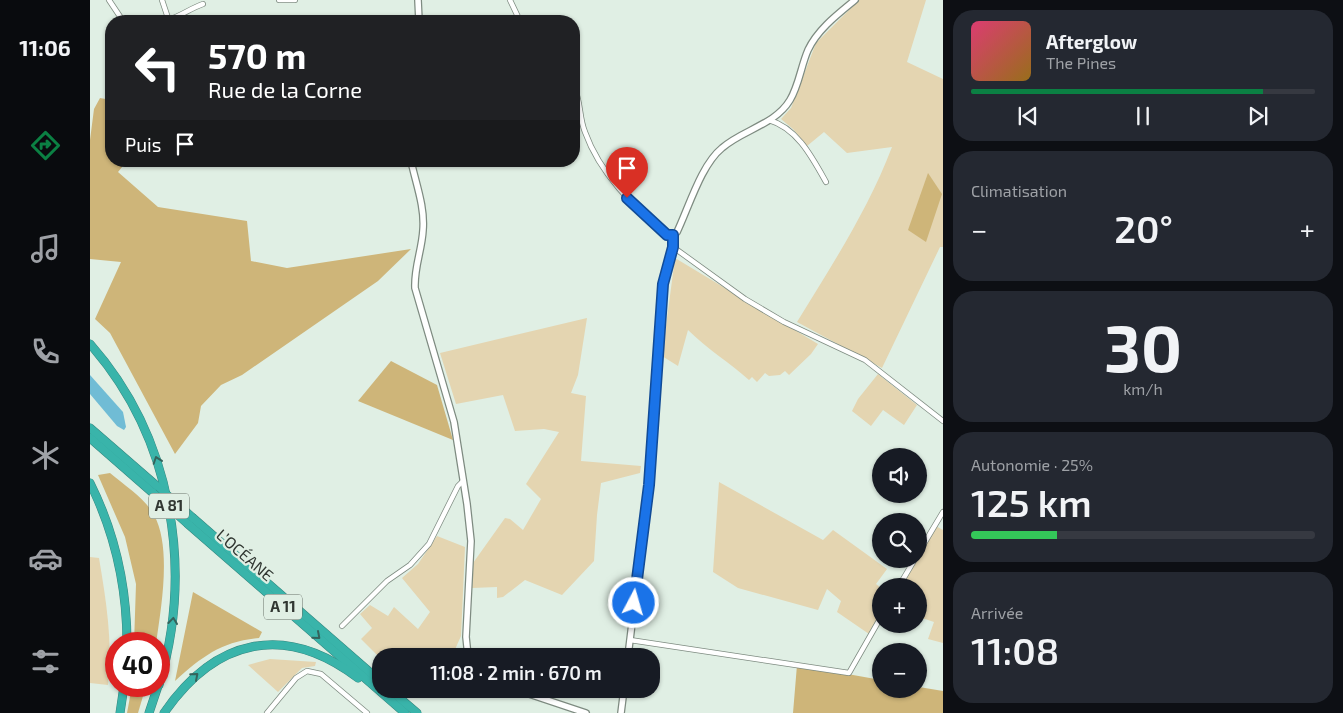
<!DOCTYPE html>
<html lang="fr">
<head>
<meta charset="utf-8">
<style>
	body { margin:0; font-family:"Exo 2",sans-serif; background:#242831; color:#f1f3f6; height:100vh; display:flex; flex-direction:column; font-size:19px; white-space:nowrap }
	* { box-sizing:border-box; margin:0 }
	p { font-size:16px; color:#9ea1a6 }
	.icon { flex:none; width:28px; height:28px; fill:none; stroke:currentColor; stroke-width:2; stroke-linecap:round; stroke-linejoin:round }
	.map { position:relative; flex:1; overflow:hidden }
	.side { display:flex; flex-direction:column; gap:10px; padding:10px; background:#0d0f14; width:400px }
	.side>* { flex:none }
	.hud { position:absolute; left:15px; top:15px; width:475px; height:152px; border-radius:20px; box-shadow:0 1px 4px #0004; background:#202124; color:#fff; overflow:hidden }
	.tools { position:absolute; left:782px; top:448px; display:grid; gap:10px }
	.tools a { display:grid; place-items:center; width:55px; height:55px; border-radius:50%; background:#171b24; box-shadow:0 1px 4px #0004; font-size:25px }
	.speed { position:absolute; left:15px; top:632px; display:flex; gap:10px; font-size:25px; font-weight:700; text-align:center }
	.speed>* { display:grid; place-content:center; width:65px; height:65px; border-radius:50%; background:#171b24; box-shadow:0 1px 4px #0004; line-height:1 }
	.speed .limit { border:8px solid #d22; background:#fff; color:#111 }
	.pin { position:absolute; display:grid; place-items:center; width:42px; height:42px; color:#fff; margin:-51px -21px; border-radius:50% 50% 50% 0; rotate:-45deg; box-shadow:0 0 5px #0007 }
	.pin .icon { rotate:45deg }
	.me { position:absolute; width:55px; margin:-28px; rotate:6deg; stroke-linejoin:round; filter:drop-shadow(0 0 4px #0008) }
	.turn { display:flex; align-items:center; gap:18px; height:105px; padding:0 20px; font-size:22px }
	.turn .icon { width:65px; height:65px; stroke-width:2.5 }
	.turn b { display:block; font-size:35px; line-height:42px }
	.then { display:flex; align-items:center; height:48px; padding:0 20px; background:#0003; gap:10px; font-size:19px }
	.big { font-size:38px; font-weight:600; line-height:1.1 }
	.side .tile { flex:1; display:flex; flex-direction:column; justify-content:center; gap:8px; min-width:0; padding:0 18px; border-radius:20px; background:#242831 }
	.side .dial { align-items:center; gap:0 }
	.dial b { font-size:65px; line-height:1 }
	.song { display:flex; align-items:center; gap:15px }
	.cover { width:60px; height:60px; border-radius:8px; background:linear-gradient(135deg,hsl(340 70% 55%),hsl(40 70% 35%)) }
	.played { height:5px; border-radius:2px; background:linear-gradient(90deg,#0b8043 85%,#363941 85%) }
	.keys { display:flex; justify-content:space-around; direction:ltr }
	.heat { display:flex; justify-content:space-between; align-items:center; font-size:28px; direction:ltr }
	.charge { height:8px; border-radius:4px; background:linear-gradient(90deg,#34c759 25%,#363941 0) }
	.trip { position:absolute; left:282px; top:648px; width:288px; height:50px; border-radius:20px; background:#171b24; box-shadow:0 1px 4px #0004; font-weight:600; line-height:50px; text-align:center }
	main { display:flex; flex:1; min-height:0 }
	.tabs { display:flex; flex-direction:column; width:90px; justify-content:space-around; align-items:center; background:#090b0e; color:#9ea1a6 }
	.tabs .icon { width:35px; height:35px }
	.tabs .selected { color:#0b8043 }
	.tabs b { font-size:22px; color:#f1f3f6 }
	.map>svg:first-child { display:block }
</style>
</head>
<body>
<main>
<nav class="tabs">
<b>11:06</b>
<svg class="icon selected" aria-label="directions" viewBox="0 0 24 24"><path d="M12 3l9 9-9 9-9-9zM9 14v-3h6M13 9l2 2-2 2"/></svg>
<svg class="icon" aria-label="music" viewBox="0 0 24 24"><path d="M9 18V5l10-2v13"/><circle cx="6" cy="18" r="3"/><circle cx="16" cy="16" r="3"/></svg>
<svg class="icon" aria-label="phone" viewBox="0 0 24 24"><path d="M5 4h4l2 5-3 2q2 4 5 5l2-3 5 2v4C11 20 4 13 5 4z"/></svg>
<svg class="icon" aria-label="climate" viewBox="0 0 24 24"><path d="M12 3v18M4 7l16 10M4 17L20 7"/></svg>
<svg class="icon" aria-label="car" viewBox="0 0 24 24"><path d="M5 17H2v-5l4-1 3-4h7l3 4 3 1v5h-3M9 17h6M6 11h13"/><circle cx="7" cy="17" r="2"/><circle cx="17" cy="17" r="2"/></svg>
<svg class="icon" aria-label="filters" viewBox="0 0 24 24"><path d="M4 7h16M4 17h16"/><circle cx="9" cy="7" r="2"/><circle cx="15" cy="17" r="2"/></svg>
</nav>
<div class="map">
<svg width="853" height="713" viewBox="0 0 853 713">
	<rect width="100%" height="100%" fill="#e0efe4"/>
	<g fill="#e4d5b1">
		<path d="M 769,0 L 836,0 L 817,62 L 853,79 L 853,247 L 850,247 L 792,368 L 707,322 C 742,265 778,210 802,147 L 757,153 L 734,132 L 717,146 L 703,129 L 691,119 L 701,108 L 726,43 Z"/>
		<path d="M 585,258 L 728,344 L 721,354 L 699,375 L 695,371 L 690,375 L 679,376 L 675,373 L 667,382 L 662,377 L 659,380 C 639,362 617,349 598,330 L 588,366 L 572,356 Z"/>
		<polygon points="497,318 488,375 481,393 496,396 491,461 551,466 550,473 511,483 507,515 504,561 472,595 435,580 413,597 407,598 407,587 382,588 383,563 415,518 420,519 433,530 451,499 436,484 469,432 454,429 425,431 413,395 366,404 350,353"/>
		<polygon points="788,374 827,405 814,425 793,410 781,426 762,411 768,399"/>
		<polygon points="629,482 733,540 743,530 797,569 786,584 791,588 791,614 779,634 747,612 751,601 737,589 728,610 648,588 623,572"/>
		<polygon points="844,525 853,530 853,643 838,639 844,622 829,617 829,586 813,586 816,581 812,579 824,559 829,559 829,551"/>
		<polygon points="347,536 375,547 371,636 363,654 361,656 291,656 291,659 271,639 282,628 270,614 280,605 298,616 304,607 328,629 340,612 312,578 328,564"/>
		<path d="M 0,557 L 9,558 C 16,600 23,642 18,685 L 0,683 Z"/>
		<polygon points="180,659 226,662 225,666 212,668 188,692 158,665"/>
	</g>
	<g fill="#ceb579">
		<polygon points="10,98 21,100 21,161 37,161 28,172 68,207 157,221 161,261 197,268 321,249 288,281 152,375 131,385 111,406 108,423 85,454 20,333 5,319 31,262 0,259 0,140 4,109"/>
		<polygon points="838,173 852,194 836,242 818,230"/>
		<polygon points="301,361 347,385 363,440 268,401"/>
		<path d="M 20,473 C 35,486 54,497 64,515 C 82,548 71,608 66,644 L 44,644 L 46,584 L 35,537 L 8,475 Z"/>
		<path d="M 103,592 L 172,632 L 169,638 C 131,642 113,656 85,681 Z"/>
		<polygon points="707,665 791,680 791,689 829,689 829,687 853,691 853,713 703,713"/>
		<polygon points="42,686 56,686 48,713 37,713"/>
	</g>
	<polygon fill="#70bcd5" points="0,375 33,412 36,427 34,430 27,426 0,394"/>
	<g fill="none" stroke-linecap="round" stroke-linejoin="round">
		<g stroke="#7e8b81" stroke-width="6">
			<g id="minor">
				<polyline points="19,0 33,21"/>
				<polyline points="72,0 79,21"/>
				<polyline points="189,0 205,0"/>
				<polyline points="420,0 430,21"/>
				<path d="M 78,20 C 91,16 101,8 113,4"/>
				<path d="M 484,87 C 491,101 489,118 495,132 C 510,174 544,207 577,235 L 583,235"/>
				<path d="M 679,120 C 707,128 722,157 736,182"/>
				<polyline points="583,247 655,299 694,322 775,360 853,421"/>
				<polyline points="829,552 853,512"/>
				<polyline points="809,586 825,559"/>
				<polyline points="252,626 297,581 320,565 339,544 368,486 373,481"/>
				<polyline points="540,640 759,673 791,617"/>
				<polyline points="177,713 206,678 217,671 231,674 277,713"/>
			</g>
		</g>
		<g stroke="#7e8b81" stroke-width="8">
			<g id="tertiary">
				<polyline points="328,0 329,21"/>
				<path d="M 321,161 C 326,184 335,207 333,230 C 332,250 324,267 325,288 L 364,422 L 377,504 L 381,541 L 376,637 L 378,656"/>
				<path d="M 538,656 L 559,485 L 573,284 L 583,247 L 583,235 L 587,232 C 599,207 611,165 632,148 C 652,130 685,125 700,100 C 709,85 711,66 718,50 C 728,29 748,14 765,0"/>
				<polyline points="424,689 496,713"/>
				<polyline points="531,713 534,689"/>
			</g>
		</g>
		<g stroke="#368880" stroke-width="9">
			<g id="motorway">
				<path d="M 0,344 C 82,437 104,568 69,685"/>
				<polyline points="0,428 76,494"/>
				<polyline points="0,438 63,493"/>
				<path d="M 0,483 C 25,533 37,588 37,644"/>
				<polyline points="103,518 291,682"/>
				<polyline points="98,524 315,713"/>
				<polyline points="299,689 327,713"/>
				<polyline points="30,713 34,686"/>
				<polyline points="59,713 68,686"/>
				<path d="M 74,713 C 125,639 194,622 268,678"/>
			</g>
		</g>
		<use href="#minor" stroke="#fff" stroke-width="4.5"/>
		<use href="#tertiary" stroke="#fff" stroke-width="5.5"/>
		<use href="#motorway" stroke="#39b4aa" stroke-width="8"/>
		<g stroke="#368880" stroke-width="9" stroke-linecap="butt">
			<g id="motorway-bridge">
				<polyline points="63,493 98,524"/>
				<polyline points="76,494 103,518"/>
			</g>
		</g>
		<use href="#motorway-bridge" stroke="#39b4aa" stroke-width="8"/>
	</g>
	<defs><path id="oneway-chevron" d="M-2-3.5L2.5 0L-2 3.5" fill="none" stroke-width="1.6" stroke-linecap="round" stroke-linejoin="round" transform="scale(1.25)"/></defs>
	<g stroke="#34635c">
		<use href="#oneway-chevron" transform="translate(67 460) rotate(-109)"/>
		<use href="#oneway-chevron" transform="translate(83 621) rotate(-83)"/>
		<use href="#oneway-chevron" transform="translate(227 636) rotate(41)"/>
		<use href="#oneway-chevron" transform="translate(105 676) rotate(-41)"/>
	</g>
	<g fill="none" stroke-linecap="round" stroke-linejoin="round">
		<g stroke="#114b97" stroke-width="12">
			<polyline id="route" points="537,198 577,235 583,235 583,247 573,284 559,485 544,603"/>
		</g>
		<use href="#route" stroke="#1a73e8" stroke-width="9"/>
	</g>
	<g text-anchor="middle" stroke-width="4.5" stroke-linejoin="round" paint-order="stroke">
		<g fill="#e0efe4" stroke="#666e67" stroke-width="1">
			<rect x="59" y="493.5" width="40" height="25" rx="4"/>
			<rect x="174" y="594.5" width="38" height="25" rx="4"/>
		</g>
		<g font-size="15" font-weight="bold" fill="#313732">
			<text x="79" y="511">A 81</text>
			<text x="193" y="612">A 11</text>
		</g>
		<g font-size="16" fill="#313732" stroke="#e0efe4">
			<text transform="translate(155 555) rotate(41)" y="6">L’OCÉANE</text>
		</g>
	</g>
</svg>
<div class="tools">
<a><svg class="icon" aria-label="sound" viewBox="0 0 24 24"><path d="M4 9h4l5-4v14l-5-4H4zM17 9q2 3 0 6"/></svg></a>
<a><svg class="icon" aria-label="search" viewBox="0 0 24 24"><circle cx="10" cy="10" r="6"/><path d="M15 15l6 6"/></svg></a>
<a>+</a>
<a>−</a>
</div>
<div class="speed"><div class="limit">40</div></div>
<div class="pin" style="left:537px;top:198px;background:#d93025"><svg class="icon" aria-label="arrive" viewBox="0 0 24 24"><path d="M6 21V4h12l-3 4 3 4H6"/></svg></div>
<svg class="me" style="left:544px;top:603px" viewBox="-20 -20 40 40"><circle r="17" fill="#1a73e8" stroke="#fff" stroke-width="3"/><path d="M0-11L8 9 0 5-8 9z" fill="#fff"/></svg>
<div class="trip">11:08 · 2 min · 670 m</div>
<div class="hud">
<div class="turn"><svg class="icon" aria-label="left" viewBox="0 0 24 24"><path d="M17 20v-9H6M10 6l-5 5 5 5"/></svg><div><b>570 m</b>Rue de la Corne</div></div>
<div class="then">Puis<svg class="icon" aria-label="arrive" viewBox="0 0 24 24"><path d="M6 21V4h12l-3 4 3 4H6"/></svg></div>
</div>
</div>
<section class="side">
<div class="tile">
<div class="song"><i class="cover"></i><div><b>Afterglow</b><p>The Pines</p></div></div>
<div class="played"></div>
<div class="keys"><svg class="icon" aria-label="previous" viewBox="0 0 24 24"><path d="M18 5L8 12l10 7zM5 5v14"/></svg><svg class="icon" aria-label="pause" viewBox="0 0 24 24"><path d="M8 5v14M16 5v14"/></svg><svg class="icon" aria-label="next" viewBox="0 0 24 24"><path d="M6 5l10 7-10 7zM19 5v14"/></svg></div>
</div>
<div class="tile"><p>Climatisation</p>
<div class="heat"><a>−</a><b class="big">20°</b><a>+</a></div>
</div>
<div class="tile dial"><b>30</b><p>km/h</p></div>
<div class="tile"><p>Autonomie · 25%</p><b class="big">125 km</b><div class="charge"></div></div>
<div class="tile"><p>Arrivée</p><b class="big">11:08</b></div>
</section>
</main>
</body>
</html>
